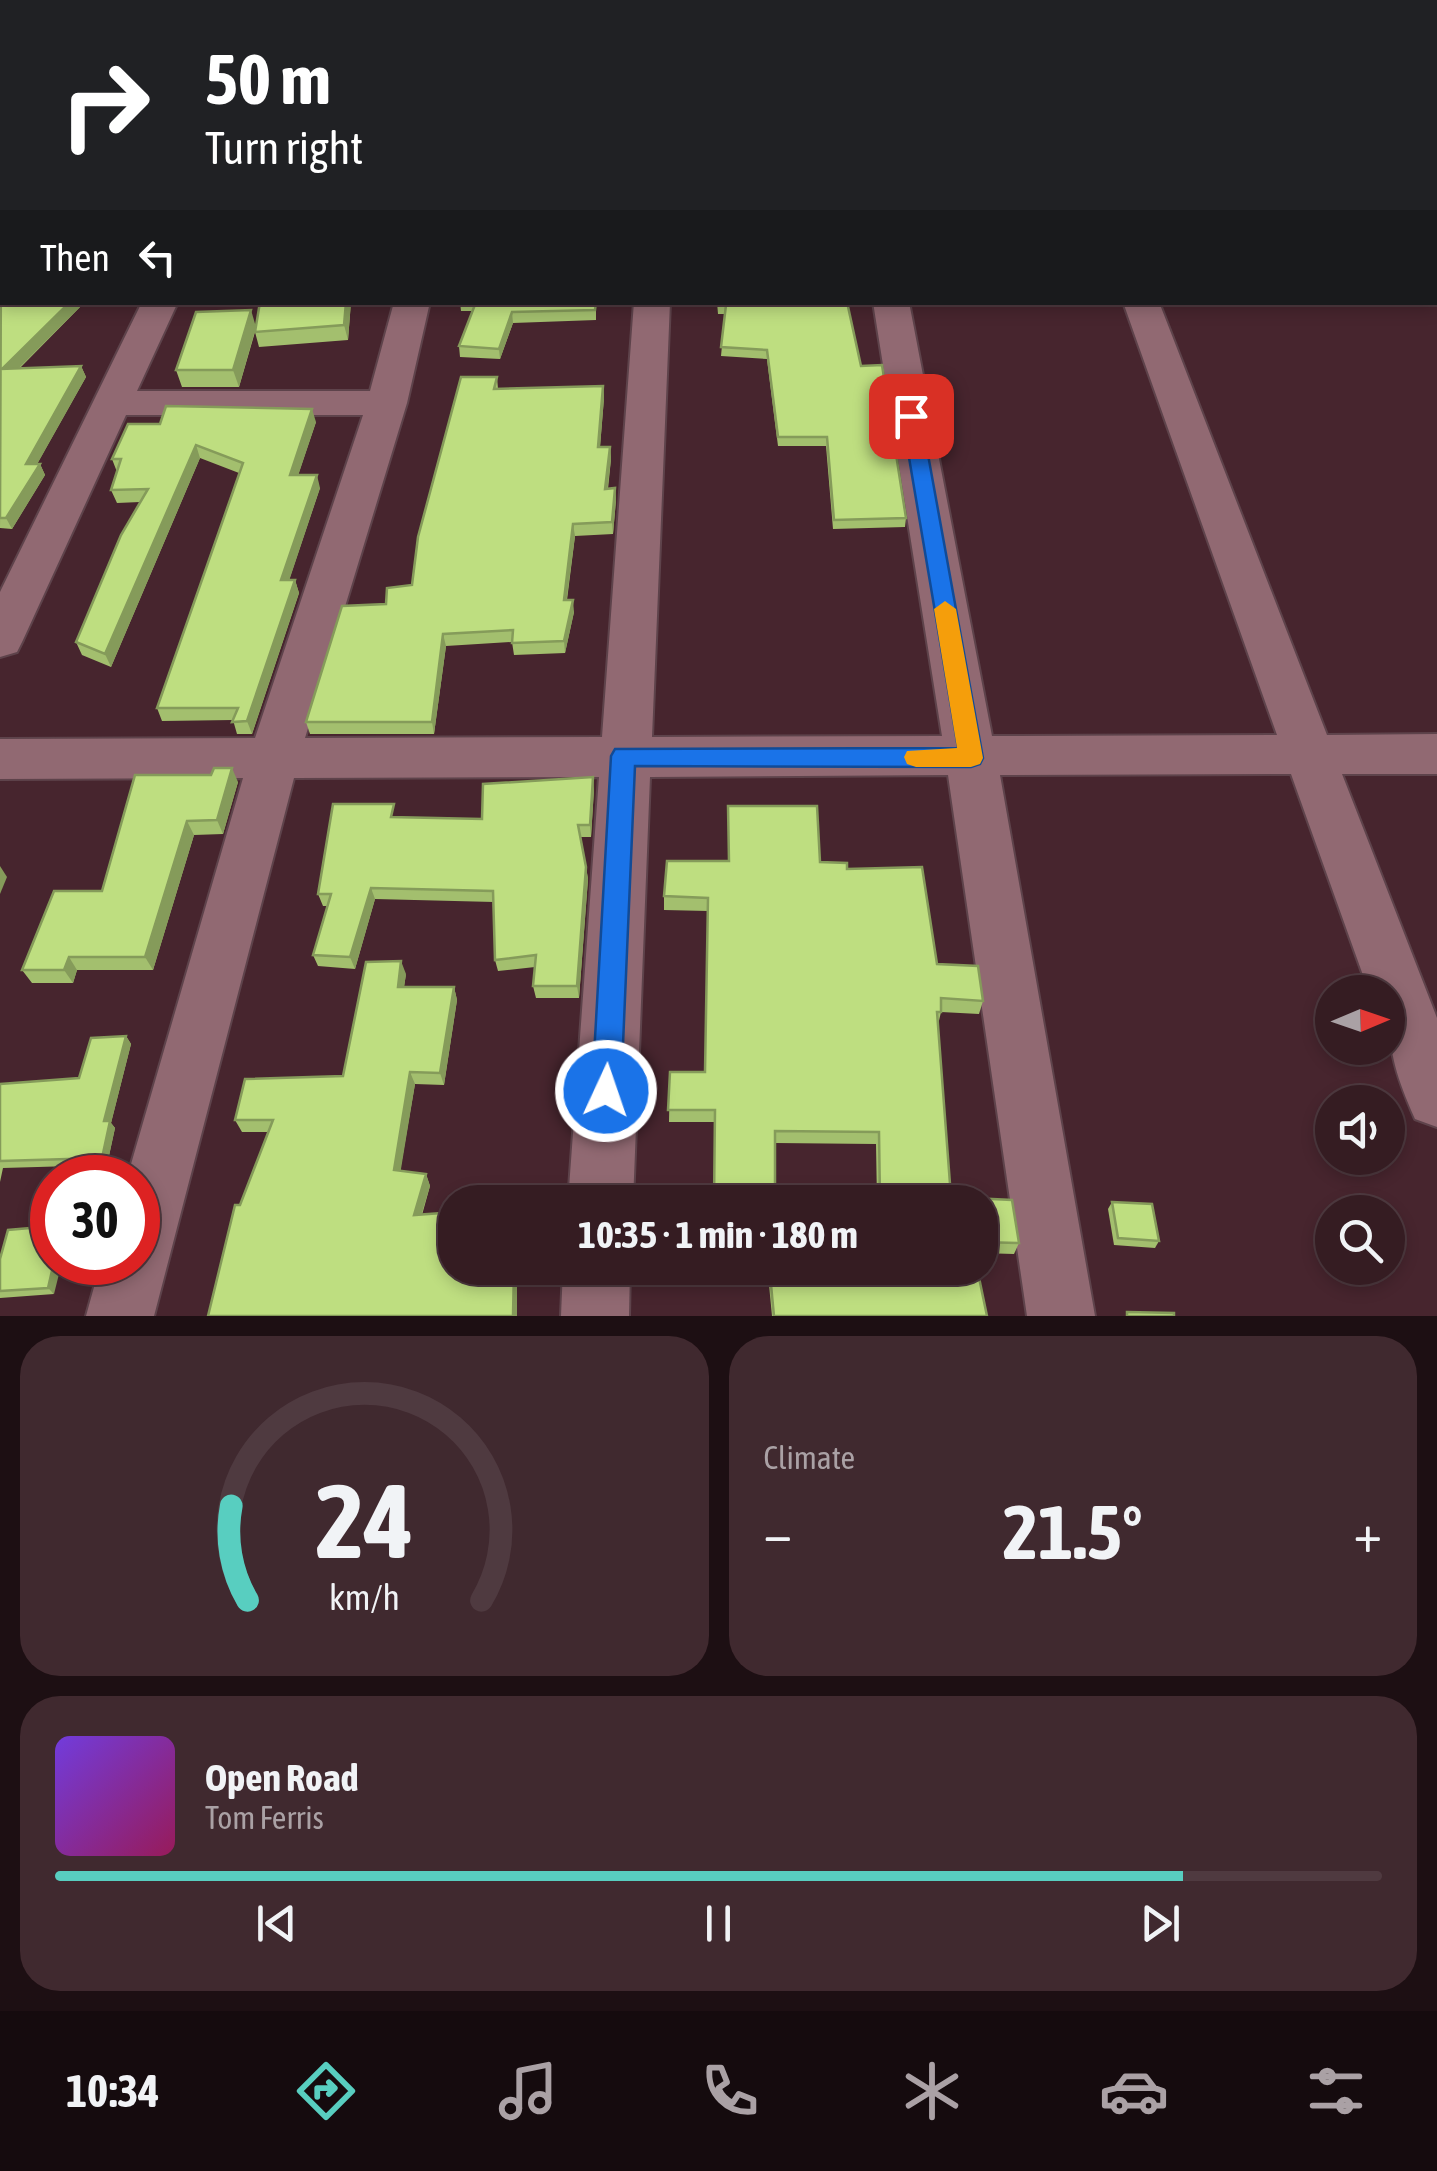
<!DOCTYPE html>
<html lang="en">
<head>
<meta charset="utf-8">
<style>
	body { margin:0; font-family:"Asap Condensed",sans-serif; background:#40292f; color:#f1f3f6; height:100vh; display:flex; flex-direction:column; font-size:38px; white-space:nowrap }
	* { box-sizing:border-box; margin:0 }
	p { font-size:32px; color:#aaa1a5 }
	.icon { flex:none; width:55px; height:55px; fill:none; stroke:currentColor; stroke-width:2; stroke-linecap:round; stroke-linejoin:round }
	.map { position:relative; height:1316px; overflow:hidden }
	.details { display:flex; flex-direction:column; gap:20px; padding:20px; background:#1d0f13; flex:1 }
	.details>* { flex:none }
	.guide { position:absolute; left:0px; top:0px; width:1438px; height:305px; box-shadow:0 5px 15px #0003,0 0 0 2px #4f3a40; background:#202124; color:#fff; overflow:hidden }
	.needle { width:65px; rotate:88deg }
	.tools { position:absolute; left:1315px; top:975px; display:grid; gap:20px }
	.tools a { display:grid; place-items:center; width:90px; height:90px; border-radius:50%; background:#351c22; box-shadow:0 5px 15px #0003,0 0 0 2px #4f3a40; font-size:50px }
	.speed { position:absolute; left:30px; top:1155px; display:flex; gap:20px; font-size:50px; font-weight:700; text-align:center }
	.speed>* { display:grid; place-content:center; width:130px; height:130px; border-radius:50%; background:#351c22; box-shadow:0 5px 15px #0003,0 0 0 2px #4f3a40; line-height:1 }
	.speed .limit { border:15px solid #d22; background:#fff; color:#111 }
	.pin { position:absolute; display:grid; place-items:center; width:85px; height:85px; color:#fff; margin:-42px; border-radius:20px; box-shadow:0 5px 15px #0006 }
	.me { position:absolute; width:110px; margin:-55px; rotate:3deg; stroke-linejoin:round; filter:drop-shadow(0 0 8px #0008) }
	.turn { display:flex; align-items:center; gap:35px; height:210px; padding:0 40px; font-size:45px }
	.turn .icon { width:130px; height:130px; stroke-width:2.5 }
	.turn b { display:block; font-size:70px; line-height:85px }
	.then { display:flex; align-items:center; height:95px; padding:0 40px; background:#0003; gap:20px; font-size:38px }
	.big { font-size:75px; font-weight:700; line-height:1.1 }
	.details .tile { flex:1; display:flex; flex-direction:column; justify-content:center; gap:15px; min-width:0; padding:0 35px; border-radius:40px; background:#40292f }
	.details .dial { align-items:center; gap:0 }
	.dial svg { height:260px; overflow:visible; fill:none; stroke:#4f3a40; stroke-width:7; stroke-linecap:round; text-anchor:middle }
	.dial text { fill:#f1f3f6; stroke:none }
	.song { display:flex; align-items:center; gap:30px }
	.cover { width:120px; height:120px; border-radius:15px; background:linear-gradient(135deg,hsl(260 70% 55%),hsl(330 70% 35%)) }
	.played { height:10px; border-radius:5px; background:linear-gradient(90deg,#58cec0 85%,#4f3a40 85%) }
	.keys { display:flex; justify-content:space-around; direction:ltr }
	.heat { display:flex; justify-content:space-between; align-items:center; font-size:55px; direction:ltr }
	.details .tiles { flex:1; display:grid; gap:20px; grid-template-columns:1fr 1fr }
	.tile:last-child { grid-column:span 2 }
	.trip { position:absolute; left:438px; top:1185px; width:560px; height:100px; border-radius:40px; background:#351c22; box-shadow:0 5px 15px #0003,0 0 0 2px #4f3a40; font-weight:700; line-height:100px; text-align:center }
	.tabs { display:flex; height:160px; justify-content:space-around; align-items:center; background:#150b0e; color:#aaa1a5 }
	.tabs .icon { width:70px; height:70px }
	.tabs .selected { color:#58cec0 }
	.tabs b { font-size:45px; color:#f1f3f6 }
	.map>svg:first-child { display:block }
</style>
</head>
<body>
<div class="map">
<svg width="1437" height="1316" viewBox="0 0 1437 1316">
	<rect width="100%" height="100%" fill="#47252e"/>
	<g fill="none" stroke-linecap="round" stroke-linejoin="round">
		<g stroke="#5e434b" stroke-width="4">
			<g id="street">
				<rect x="648" y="0" width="26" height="2"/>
				<rect x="824" y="0" width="26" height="2"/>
				<polygon points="1007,0 1033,0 1034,2 1008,2"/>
				<rect x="1435" y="55" width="2" height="16"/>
				<polygon points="2,159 2,181 0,182 0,160"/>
				<rect x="1435" y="257" width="2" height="20"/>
				<path d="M 142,302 L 178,302 L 137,391 L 370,391 L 394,302 L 430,302 L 407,403 L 305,738 L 602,737 L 634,302 L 670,302 L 652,737 L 942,736 L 873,302 L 909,302 L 992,736 L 1277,735 L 1123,302 L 1159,302 L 1327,735 L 1437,734 L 1437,774 L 1342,774 L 1437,1018 L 1437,1127 L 1415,1119 C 1393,1069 1388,1047 1388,992 L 1369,992 L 1291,774 L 1000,775 L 1095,1316 L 1027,1316 L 948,775 L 650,777 L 633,1202 L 568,1202 L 599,777 L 294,778 L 154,1316 L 86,1316 L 101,1262 L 138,1262 L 138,1178 L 127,1178 L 243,778 L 0,779 L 0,739 L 255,738 L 363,415 L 126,415 L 23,640 L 17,652 L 0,657 L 0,592 Z"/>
				<polygon points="563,1268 630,1268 629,1316 561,1316"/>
			</g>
		</g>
		<g stroke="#5e434b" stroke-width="5">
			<g id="secondary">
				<polygon points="1243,0 1273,0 1274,2 1244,2"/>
				<polygon points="1435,229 1437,230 1437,256 1435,255"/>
			</g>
		</g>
		<use href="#street" fill="#916972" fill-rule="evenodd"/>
		<use href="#secondary" fill="#a6725d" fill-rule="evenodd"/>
	</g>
	<g fill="#a3bf6e">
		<polygon points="0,238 2,238 2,302 104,302 83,304 19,369 81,366 86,377 37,464 40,464 45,475 12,529 0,528 1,265 0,264"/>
		<polygon points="351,302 348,340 259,347 255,332 239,387 182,387 176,370 256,325"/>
		<polygon points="460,302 596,302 596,320 513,323 500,359 460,357 459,346 473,311 461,311"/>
		<polygon points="717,302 847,302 861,366 906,518 905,527 833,529 826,446 778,446 767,359 721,356 725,314 718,314"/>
		<polygon points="497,377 498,389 603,386 604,398 600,447 610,447 611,459 608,489 615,488 616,500 613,534 575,536 567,600 574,612 565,653 514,655 512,642 446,646 434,734 310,734 306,722 386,604 412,585"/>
		<polygon points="316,422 298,475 320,488 289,580 295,580 299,593 252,734 237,734 233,720 162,721 157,708 239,473 200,458 111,667 82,655 76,642 140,502 117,503 111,490 117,472 112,459"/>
		<polygon points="211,775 238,782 223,834 194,835 153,970 77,970 73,983 32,983 22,970 102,891"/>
		<polygon points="594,789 591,837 581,837 588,879 579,998 536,998 533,986 535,967 498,971 495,960 494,902 375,899 355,969 318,966 313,955 327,906 323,906 318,894 397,817 482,819"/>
		<polygon points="728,806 817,806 820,862 847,863 847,869 922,867 937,964 978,966 983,1001 979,1014 941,1012 938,1025 951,1197 1012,1200 1019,1243 1014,1254 980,1253 980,1202 877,1202 876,1144 775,1143 775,1202 786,1202 665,1202 714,1202 715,1122 669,1122 670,1072 705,1072 708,911 664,910 664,896 667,861 729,861"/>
		<polygon points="406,974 404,987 454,987 457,1000 444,1085 415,1084 400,1171 426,1174 430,1186 422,1215 455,1268 517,1268 517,1316 208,1316 240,1205 269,1132 242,1132 235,1120 343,1076"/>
		<polygon points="126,1036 131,1044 111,1123 115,1128 107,1165 3,1168 0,1182 0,1084 79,1078"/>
		<polygon points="1112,1202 1159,1241 1155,1248 1114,1245 1108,1209"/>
		<polygon points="8,1230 54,1294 0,1298 0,1259"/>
		<polygon points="737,1268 987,1316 772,1316 769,1285 737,1285"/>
	</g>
	<g fill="#859b5a">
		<polygon points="70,302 83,302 83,304 7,380 2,369"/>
		<polygon points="346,302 351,302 348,340 344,325"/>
		<polygon points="251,310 256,327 239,387 233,370"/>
		<polygon points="512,312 513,323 500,359 499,349"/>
		<polygon points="81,366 86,377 31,475 26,464"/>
		<polygon points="603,386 604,398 599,459 598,447"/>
		<polygon points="312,409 316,422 294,488 290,475"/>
		<polygon points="196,445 200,458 111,667 105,654"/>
		<polygon points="610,447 611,459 606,501 605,489"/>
		<polygon points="40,464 45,475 12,529 6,518"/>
		<polygon points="317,475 320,488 285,593 281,580"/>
		<polygon points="615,488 616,500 613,534 612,522"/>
		<polygon points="573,524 575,536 565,612 564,600"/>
		<polygon points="295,580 299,593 252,734 247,721"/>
		<polygon points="573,600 574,612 565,653 564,641"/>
		<polygon points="443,634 446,646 434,734 432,722"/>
		<polygon points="232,768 238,782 223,834 217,820"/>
		<polygon points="593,777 594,789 591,837 590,825"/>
		<polygon points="187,821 194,835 153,970 145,957"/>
		<polygon points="0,866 7,877 0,894"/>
		<polygon points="586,867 588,879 579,998 577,986"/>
		<polygon points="371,888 375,899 355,969 350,957"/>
		<polygon points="69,957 77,970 73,983 64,970"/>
		<polygon points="401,961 406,974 402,1000 398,987"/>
		<polygon points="454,987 457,1000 444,1085 440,1073"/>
		<polygon points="126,1036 131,1044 111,1123 115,1128 107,1165 102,1158 104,1121"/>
		<polygon points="410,1072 415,1084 399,1181 394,1170"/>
		<polygon points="426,1174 430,1186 418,1226 414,1215"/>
		<polygon points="54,1262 62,1262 54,1294 48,1288"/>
		<polygon points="514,1268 517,1268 517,1316 513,1316"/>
	</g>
	<g fill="#bede80" stroke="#859b5a" stroke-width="2.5">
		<polygon points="0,0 56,0 54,2 2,2 2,52 0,52"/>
		<polygon points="151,0 218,0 217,2 149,2"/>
		<polygon points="318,0 572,0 572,2 316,2"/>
		<polygon points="692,0 822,0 823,2 692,2"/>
		<polygon points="0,238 2,238 2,302 70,302 2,369 81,366 26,464 40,464 6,518 0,518 1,258 0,257"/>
		<polygon points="260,302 346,302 344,325 255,332"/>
		<polygon points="476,302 596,302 595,310 512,312 499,349 459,346"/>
		<polygon points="718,302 847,302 861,366 882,365 906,518 834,520 827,437 778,437 767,350 721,347 726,305 718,305"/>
		<polygon points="251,310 233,370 176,370 196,312"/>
		<polygon points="461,377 497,377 494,389 603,386 598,447 610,447 605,489 615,488 612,522 573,524 564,600 573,600 564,641 512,643 513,630 443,634 432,722 306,722 342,606 386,604 387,588 412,585 418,537"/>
		<polygon points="166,406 312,409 290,475 317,475 281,580 295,580 247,721 232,722 238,708 157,708 243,463 196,445 105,654 76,642 121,535 148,489 111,490 121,459 112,459 128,424 160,424"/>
		<polygon points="214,768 232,768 217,820 187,821 145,957 69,957 64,970 22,970 54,891 102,891 135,775 211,775"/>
		<polygon points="593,777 590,825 578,825 586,867 577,986 533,986 536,955 495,960 493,891 371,888 350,957 313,955 331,894 318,894 333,804 394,804 391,817 482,819 483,784"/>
		<polygon points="728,806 817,806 820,862 847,863 847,869 922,867 937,964 978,966 983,1001 941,998 941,1012 937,1012 951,1197 1012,1200 1019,1243 980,1242 980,1202 880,1202 879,1132 775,1131 775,1202 786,1202 665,1202 714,1202 715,1110 668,1110 670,1072 705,1072 708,898 664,896 667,861 729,861"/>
		<polygon points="401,961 398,987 454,987 440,1073 410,1072 394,1170 426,1174 414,1215 455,1212 455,1268 514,1268 513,1316 208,1316 235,1205 240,1205 273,1120 235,1120 245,1079 343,1076 366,962"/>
		<polygon points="126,1036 104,1121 110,1121 102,1158 0,1161 0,1084 79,1078 91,1038"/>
		<polygon points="573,1197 573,1202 534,1202 534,1199"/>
		<polygon points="1112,1202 1152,1204 1159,1241 1118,1238"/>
		<polygon points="52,1226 52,1262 54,1262 48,1288 0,1291 0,1259 8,1230"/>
		<polygon points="737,1268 977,1268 987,1316 774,1316 770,1274 737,1274"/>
		<polygon points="1127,1312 1174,1313 1174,1316 1127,1316"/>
	</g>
	<polygon fill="#1a73e8" stroke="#114b97" stroke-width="2.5" points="911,410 921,416 983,758 980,764 971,767 635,766 621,1091 617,1101 606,1105 596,1101 592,1091 611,756 615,749 958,748 902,416"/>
	<polygon fill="#f59e0b" points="945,601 956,609 983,758 980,764 971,767 916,767 907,764 904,757 907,751 957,748 934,609"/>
</svg>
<div class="tools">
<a><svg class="needle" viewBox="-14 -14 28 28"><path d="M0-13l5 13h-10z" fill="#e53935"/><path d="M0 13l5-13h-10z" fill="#aaa1a5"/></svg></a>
<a><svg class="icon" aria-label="sound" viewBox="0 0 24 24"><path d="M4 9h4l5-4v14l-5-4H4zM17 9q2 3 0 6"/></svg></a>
<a><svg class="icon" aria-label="search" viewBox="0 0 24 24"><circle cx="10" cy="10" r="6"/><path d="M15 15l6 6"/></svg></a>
</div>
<div class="speed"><div class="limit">30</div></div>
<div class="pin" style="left:911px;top:416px;background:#d93025"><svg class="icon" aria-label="arrive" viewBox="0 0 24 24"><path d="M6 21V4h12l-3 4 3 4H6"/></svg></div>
<svg class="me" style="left:606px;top:1091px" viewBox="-20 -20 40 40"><circle r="17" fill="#1a73e8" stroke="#fff" stroke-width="3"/><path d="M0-11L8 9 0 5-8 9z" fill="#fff"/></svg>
<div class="trip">10:35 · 1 min · 180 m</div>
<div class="guide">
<div class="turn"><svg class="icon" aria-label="right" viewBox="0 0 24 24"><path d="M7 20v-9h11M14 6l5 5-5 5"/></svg><div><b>50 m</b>Turn right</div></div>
<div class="then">Then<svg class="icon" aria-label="left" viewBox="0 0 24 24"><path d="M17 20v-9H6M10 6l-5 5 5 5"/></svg></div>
</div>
</div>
<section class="details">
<div class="tiles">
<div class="tile dial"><svg viewBox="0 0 100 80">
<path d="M14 69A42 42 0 1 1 86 69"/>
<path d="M14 69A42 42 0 0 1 9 40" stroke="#58cec0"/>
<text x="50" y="56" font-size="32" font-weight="700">24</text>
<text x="50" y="72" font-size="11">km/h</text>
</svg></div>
<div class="tile"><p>Climate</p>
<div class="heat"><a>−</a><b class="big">21.5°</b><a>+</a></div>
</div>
<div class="tile">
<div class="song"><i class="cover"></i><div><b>Open Road</b><p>Tom Ferris</p></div></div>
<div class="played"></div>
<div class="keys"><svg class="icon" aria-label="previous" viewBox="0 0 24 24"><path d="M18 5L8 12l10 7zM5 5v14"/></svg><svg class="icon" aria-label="pause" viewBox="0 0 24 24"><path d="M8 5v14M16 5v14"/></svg><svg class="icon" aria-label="next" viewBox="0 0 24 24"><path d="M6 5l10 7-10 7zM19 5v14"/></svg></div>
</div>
</div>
</section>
<nav class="tabs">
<b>10:34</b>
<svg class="icon selected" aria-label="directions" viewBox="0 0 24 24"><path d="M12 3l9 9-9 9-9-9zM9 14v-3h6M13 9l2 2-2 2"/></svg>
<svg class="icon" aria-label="music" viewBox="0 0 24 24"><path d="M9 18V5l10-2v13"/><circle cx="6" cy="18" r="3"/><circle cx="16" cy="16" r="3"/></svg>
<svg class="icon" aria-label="phone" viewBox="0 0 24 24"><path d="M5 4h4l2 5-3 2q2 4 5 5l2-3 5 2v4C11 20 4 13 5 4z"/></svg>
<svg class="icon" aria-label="climate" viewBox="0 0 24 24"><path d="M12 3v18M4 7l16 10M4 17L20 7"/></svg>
<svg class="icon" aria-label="car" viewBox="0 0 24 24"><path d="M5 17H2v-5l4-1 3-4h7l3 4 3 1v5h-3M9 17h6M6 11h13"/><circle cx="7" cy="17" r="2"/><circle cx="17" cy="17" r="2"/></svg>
<svg class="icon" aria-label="filters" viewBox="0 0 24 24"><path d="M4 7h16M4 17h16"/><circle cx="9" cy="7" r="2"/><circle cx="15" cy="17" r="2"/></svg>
</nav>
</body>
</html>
